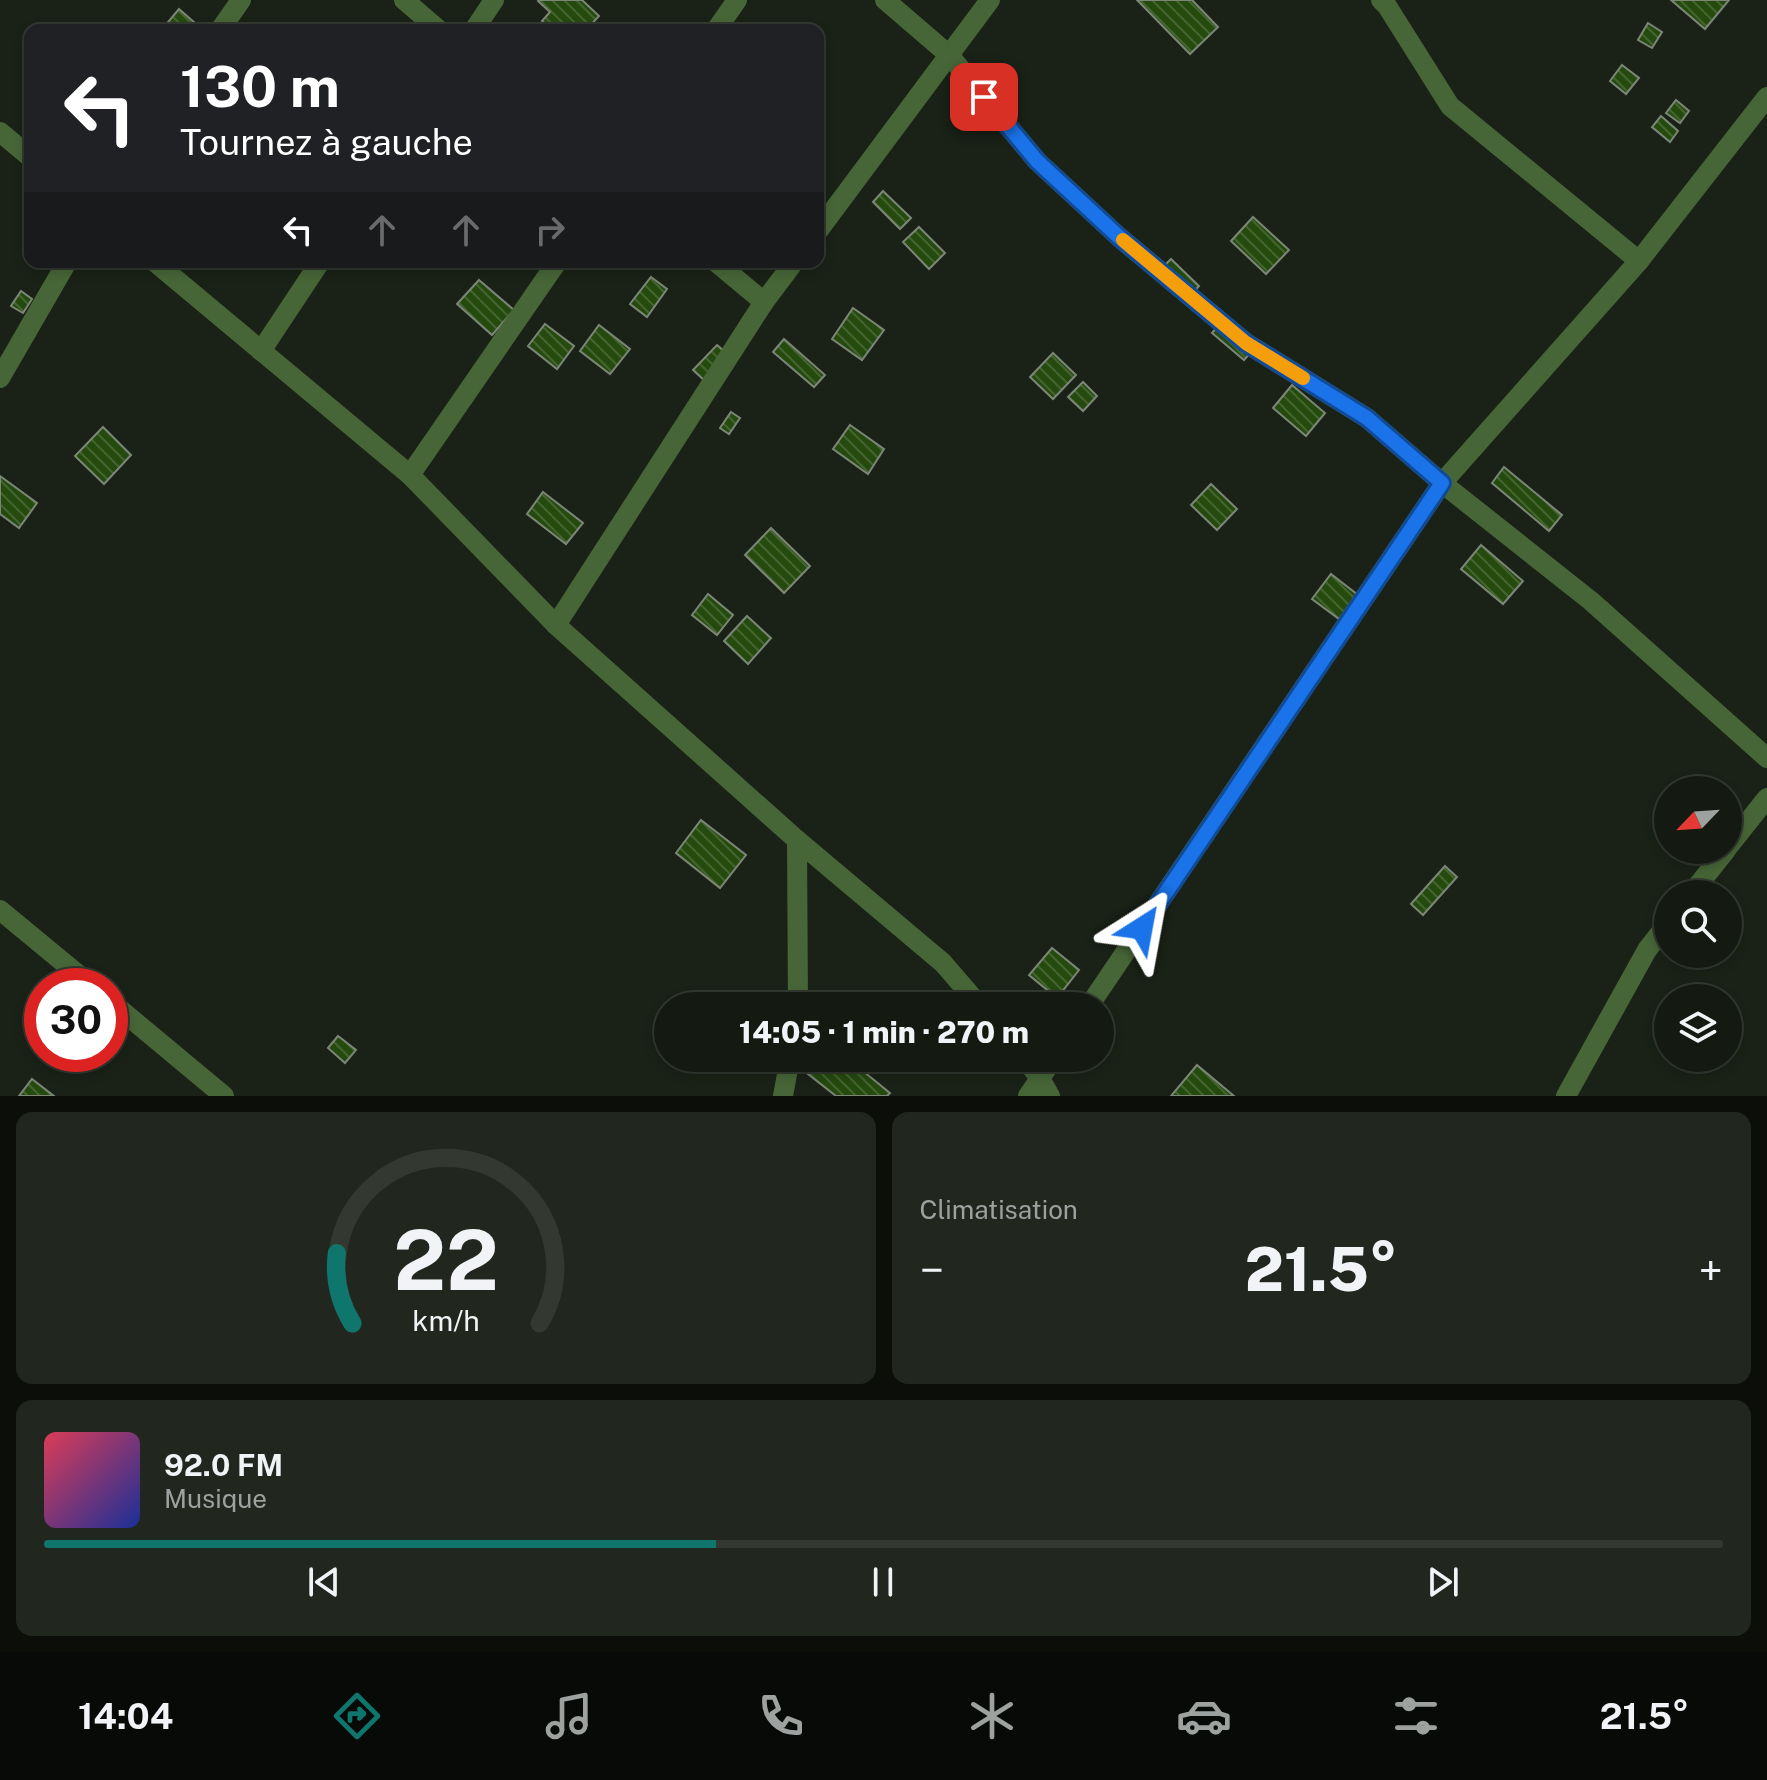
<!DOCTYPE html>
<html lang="fr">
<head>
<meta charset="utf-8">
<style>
	body { margin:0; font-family:"Public Sans",sans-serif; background:#21271f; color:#f1f3f6; height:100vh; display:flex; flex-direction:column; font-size:30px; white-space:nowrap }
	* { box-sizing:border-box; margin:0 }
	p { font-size:26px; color:#9da19f }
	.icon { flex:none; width:44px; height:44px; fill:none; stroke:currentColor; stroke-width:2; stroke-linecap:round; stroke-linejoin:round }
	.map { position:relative; height:1096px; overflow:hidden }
	.details { display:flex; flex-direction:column; gap:16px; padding:16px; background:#0b0e09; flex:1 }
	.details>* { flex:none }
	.hud { position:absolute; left:24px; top:24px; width:800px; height:244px; border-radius:16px; box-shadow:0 4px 12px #0003,0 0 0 2px #333831; background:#202124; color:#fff; overflow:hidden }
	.needle { width:52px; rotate:245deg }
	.tools { position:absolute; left:1654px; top:776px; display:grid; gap:16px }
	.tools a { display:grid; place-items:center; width:88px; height:88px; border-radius:50%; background:#141a11; box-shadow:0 4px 12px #0003,0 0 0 2px #333831; font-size:40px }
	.speed { position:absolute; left:24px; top:968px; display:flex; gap:16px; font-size:40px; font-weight:700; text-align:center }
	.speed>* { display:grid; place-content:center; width:104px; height:104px; border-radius:50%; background:#141a11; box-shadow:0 4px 12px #0003,0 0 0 2px #333831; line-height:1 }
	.speed .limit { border:12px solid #d22; background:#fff; color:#111 }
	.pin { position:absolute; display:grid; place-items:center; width:68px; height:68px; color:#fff; margin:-34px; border-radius:16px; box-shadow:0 4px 12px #0006 }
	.me { position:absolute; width:88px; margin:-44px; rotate:34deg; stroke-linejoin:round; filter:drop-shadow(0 0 6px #0008) }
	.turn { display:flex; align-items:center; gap:28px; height:168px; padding:0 24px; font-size:36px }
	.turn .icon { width:104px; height:104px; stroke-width:2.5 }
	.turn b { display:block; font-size:56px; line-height:68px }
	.lanes { display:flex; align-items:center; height:76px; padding:0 24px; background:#0003; justify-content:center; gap:40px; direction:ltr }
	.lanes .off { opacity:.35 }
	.big { font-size:60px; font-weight:800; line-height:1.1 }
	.details .tile { flex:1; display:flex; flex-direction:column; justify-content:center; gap:12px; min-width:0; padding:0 28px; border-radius:16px; background:#21271f }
	.details .dial { align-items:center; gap:0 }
	.dial svg { height:208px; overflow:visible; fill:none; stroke:#333831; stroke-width:7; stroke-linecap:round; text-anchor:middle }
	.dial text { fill:#f1f3f6; stroke:none }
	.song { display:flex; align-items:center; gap:24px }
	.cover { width:96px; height:96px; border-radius:12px; background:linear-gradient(135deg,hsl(350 70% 55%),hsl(230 70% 35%)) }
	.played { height:8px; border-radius:4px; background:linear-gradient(90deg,#0f766e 40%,#333831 40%) }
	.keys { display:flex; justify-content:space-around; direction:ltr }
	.heat { display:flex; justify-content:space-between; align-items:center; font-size:44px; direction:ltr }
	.details .tiles { flex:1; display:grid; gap:16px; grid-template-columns:1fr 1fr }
	.tile:last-child { grid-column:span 2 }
	.trip { position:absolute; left:654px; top:992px; width:460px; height:80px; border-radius:40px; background:#141a11; box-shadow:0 4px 12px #0003,0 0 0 2px #333831; font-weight:800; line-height:80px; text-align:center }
	.dock { display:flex; height:128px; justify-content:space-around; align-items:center; background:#080a07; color:#9da19f }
	.dock .icon { width:56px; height:56px }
	.dock .on { color:#0f766e }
	.dock b { font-size:36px; color:#f1f3f6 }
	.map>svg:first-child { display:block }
</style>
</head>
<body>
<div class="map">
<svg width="1767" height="1096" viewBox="0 0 1767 1096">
	<defs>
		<pattern id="building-back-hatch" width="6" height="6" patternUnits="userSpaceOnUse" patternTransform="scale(2)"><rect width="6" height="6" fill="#254a0e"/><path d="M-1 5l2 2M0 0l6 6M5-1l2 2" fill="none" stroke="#446430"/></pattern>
	</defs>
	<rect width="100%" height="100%" fill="#1a2217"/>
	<g fill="url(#building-back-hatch)" stroke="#7c8678" stroke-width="2">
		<polygon points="539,0 582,0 599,16 586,30 552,30 542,21 550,12 538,1"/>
		<polygon points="1137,0 1192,0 1218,27 1190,54"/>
		<polygon points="1671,0 1729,0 1705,29"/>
		<polygon points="179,9 203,30 167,30 164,27"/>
		<polygon points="1648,23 1662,32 1652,48 1638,40"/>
		<polygon points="1622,65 1639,78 1626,94 1610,81"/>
		<polygon points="1676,100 1689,111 1680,123 1666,113"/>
		<polygon points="1661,116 1678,131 1670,142 1652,127"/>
		<polygon points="883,191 911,218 900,229 873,202"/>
		<polygon points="1253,217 1289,250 1266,274 1231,241"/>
		<polygon points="919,227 945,253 929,269 903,242"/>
		<polygon points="1171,259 1199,286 1189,297 1160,270"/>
		<polygon points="651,277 667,289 647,317 630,304"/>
		<polygon points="479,280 514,310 492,335 457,304"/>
		<polygon points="21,291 32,299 23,313 11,306"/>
		<polygon points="853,308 884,330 862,360 832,339"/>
		<polygon points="1227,316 1259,343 1244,360 1212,333"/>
		<polygon points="545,324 574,346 557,369 528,346"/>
		<polygon points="599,325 630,349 610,374 580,351"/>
		<polygon points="784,339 825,375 814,387 773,352"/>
		<polygon points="717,345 730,356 706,382 693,370"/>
		<polygon points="1053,353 1076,375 1053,399 1030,377"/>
		<polygon points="1083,382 1097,396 1083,411 1068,397"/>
		<polygon points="1292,385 1325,413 1306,436 1273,408"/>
		<polygon points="731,412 740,418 729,434 720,428"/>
		<polygon points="850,425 884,449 868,474 833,449"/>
		<polygon points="103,427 131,455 104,484 75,456"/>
		<polygon points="1504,467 1562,515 1549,531 1492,483"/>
		<polygon points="0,476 37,503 19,528 0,514"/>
		<polygon points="1211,484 1237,509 1217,530 1191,505"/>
		<polygon points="543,492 583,523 566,544 527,514"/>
		<polygon points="771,528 810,566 784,593 745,555"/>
		<polygon points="1481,545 1523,581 1503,604 1461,569"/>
		<polygon points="1331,574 1358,595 1339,619 1312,599"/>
		<polygon points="708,594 733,615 717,635 692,615"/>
		<polygon points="747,616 771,638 748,664 724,641"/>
		<polygon points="701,820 746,855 720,888 676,853"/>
		<polygon points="1445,866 1457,877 1423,915 1411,904"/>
		<polygon points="1052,948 1079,970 1057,998 1029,975"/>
		<polygon points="338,1036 356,1050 345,1063 328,1048"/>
		<polygon points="821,1058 847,1058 890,1093 887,1096 836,1096 808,1074"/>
		<polygon points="1197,1065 1234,1096 1171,1096"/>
		<polygon points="32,1079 54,1096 19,1096"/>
	</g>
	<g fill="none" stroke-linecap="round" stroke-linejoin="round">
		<g stroke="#476637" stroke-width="20">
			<polyline points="404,0 439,30"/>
			<polyline points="885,0 949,55 1037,161 1119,237 1246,343 1367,418 1442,483 1591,601 1767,758"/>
			<polyline points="1381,0 1387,6 1450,106 1639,261"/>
			<polyline points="220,30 241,0"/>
			<polyline points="474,30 494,0"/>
			<polyline points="716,30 737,0"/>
			<polyline points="0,132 30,157"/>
			<polyline points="818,231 990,0"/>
			<polyline points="155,262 410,475 556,625 797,840 943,963 980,1006"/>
			<polyline points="716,262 764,302"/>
			<polyline points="261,351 320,262"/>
			<polyline points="0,378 67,262"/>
			<polyline points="410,475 557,262"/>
			<polyline points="556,625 764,302 794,262"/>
			<polyline points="797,840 798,1006"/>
			<polyline points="1728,847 1767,798"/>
			<polyline points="1691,894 1726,850"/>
			<polyline points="0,910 92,986"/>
			<polyline points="110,1001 224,1096"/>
			<polyline points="1089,1006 1442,483 1639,261 1767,97"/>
			<polyline points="1024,1058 1040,1078 1050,1096"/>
			<polyline points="783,1096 790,1058"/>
			<polyline points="1028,1096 1054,1058"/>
			<polyline points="1566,1096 1647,950 1668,923"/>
		</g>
	</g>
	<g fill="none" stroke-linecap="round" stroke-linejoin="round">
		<g stroke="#114b97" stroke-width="20">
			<polyline id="route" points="984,97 1037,161 1119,237 1246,343 1367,418 1442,483 1142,928"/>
		</g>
		<use href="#route" stroke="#1a73e8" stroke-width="14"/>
		<polyline stroke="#f59e0b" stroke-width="14" points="1123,240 1246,343 1303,378"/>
	</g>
</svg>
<div class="tools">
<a><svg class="needle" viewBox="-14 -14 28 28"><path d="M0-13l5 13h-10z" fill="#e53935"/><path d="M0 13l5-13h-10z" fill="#9da19f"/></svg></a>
<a><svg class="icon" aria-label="search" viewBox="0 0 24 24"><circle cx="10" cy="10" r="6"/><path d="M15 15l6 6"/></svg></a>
<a><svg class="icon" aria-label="layers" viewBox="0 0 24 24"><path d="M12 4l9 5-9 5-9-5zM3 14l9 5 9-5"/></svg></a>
</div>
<div class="speed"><div class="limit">30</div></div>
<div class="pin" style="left:984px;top:97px;background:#d93025"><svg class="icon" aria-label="arrive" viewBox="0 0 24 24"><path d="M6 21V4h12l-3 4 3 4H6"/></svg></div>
<svg class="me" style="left:1142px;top:928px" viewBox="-20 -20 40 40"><path d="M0-17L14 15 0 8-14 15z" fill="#1a73e8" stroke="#fff" stroke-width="4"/></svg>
<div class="trip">14:05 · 1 min · 270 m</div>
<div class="hud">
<div class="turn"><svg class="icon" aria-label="left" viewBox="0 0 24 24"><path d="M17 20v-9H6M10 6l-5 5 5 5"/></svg><div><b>130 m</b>Tournez à gauche</div></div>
<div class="lanes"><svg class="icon" aria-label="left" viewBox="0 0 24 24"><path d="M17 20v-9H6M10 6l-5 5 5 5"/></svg><svg class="icon off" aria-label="ahead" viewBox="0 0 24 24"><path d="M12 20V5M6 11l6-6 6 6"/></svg><svg class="icon off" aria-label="ahead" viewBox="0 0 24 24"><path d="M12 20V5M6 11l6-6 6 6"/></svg><svg class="icon off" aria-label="right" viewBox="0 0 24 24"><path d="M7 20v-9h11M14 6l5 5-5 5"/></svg></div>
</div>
</div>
<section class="details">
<div class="tiles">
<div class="tile dial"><svg viewBox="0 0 100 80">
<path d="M14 69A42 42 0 1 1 86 69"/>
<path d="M14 69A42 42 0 0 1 8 42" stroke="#0f766e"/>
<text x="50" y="56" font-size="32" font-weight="700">22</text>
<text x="50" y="72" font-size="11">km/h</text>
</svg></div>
<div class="tile"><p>Climatisation</p>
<div class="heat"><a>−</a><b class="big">21.5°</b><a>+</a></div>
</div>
<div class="tile">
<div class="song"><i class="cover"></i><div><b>92.0 FM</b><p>Musique</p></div></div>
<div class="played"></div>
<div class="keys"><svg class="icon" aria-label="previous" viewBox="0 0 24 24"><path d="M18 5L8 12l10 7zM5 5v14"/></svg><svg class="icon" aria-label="pause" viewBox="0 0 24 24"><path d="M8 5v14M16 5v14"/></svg><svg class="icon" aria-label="next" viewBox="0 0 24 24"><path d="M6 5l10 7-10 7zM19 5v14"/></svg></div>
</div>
</div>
</section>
<nav class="dock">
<b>14:04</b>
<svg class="icon on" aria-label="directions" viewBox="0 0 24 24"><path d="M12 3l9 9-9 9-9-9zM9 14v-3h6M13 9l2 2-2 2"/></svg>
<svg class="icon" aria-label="music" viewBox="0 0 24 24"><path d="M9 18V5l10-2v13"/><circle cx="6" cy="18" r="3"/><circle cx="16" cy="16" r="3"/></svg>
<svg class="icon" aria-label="phone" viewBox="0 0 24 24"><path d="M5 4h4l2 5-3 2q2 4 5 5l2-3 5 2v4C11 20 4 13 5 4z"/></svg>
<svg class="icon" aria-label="climate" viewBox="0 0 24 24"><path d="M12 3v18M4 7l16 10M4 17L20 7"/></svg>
<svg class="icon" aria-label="car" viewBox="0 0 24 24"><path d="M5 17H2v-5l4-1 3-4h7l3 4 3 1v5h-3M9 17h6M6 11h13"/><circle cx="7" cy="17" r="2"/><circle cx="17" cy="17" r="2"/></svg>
<svg class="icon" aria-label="filters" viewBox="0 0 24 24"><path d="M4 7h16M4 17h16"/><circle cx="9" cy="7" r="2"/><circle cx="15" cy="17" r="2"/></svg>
<b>21.5°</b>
</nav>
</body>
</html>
